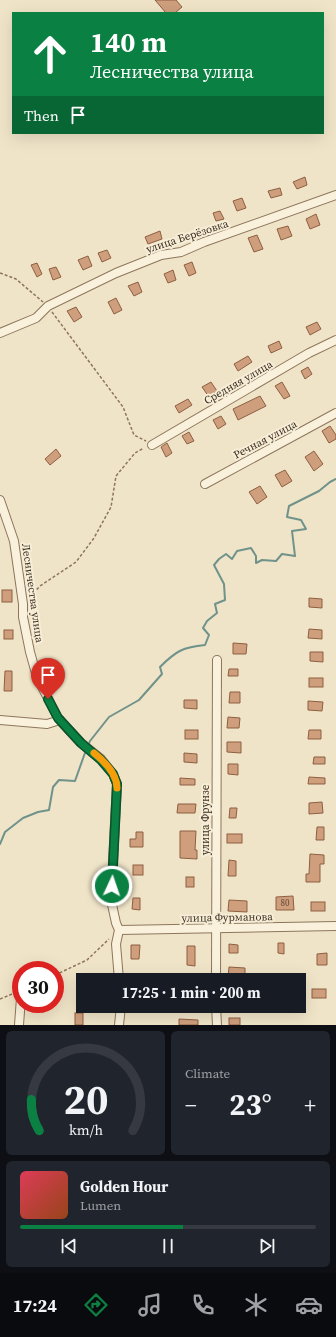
<!DOCTYPE html>
<html lang="en">
<head>
<meta charset="utf-8">
<style>
	body { margin:0; font-family:"Source Serif 4",serif; background:#20242c; color:#f1f3f6; height:100vh; display:flex; flex-direction:column; font-size:15px; white-space:nowrap }
	* { box-sizing:border-box; margin:0 }
	p { font-size:13px; color:#9ea1a6 }
	.icon { flex:none; width:22px; height:22px; fill:none; stroke:currentColor; stroke-width:2; stroke-linecap:round; stroke-linejoin:round }
	.map { position:relative; height:1025px; overflow:hidden }
	.panel { display:flex; flex-direction:column; gap:6px; padding:6px; background:#0d0f14; flex:1 }
	.panel>* { flex:none }
	.guide { position:absolute; left:12px; top:12px; width:312px; height:122px; border-radius:0px; box-shadow:0 4px 16px #0002; background:#0b8043; color:#fff; overflow:hidden }
	.speed { position:absolute; left:12px; top:961px; display:flex; gap:8px; font-size:20px; font-weight:700; text-align:center }
	.speed>* { display:grid; place-content:center; width:52px; height:52px; border-radius:50%; background:#171b24; box-shadow:0 4px 16px #0002; line-height:1 }
	.speed .limit { border:6px solid #d22; background:#fff; color:#111 }
	.pin { position:absolute; display:grid; place-items:center; width:34px; height:34px; color:#fff; margin:-41px -17px; border-radius:50% 50% 50% 0; rotate:-45deg; box-shadow:0 0 4px #0007 }
	.pin .icon { rotate:45deg }
	.me { position:absolute; width:44px; margin:-22px; rotate:3deg; stroke-linejoin:round; filter:drop-shadow(0 0 3px #0008) }
	.turn { display:flex; align-items:center; gap:14px; height:84px; padding:0 12px; font-size:18px }
	.turn .icon { width:52px; height:52px; stroke-width:2.5 }
	.turn b { display:block; font-size:28px; line-height:34px }
	.then { display:flex; align-items:center; height:38px; padding:0 12px; background:#0003; gap:8px; font-size:15px }
	.big { font-size:30px; font-weight:700; line-height:1.1 }
	.panel .tile { flex:1; display:flex; flex-direction:column; justify-content:center; gap:6px; min-width:0; padding:0 14px; border-radius:6px; background:#20242c }
	.panel .dial { align-items:center; gap:0 }
	.dial svg { height:104px; overflow:visible; fill:none; stroke:#363941; stroke-width:7; stroke-linecap:round; text-anchor:middle }
	.dial text { fill:#f1f3f6; stroke:none }
	.song { display:flex; align-items:center; gap:12px }
	.cover { width:48px; height:48px; border-radius:6px; background:linear-gradient(135deg,hsl(350 70% 55%),hsl(20 70% 35%)) }
	.played { height:4px; border-radius:2px; background:linear-gradient(90deg,#0b8043 55%,#363941 55%) }
	.keys { display:flex; justify-content:space-around; direction:ltr }
	.heat { display:flex; justify-content:space-between; align-items:center; font-size:22px; direction:ltr }
	.panel .tiles { flex:1; display:grid; gap:6px; grid-template-columns:1fr 1fr }
	.tile:last-child { grid-column:span 2 }
	.trip { position:absolute; left:76px; top:973px; width:230px; height:40px; border-radius:0px; background:#171b24; box-shadow:0 4px 16px #0002; font-weight:700; line-height:40px; text-align:center }
	.dock { display:flex; height:64px; justify-content:space-around; align-items:center; background:#090b0e; color:#9ea1a6 }
	.dock .icon { width:28px; height:28px }
	.dock .selected { color:#0b8043 }
	.dock b { font-size:18px; color:#f1f3f6 }
	.map>svg:first-child { display:block }
</style>
</head>
<body>
<div class="map">
<svg width="336" height="1025" viewBox="0 0 336 1025">
	<rect width="100%" height="100%" fill="#f0e4c8"/>
	<g fill="none" stroke-linecap="round" stroke-linejoin="round">
		<g stroke="#6f938a" stroke-width="2">
			<path d="M 88,746 L 90,741 L 109,717 L 139,700 L 162,674 L 160,667 C 176,651 183,647 205,645 L 209,635 L 203,628 L 207,621 L 217,613 L 215,604 L 225,600 L 224,584 L 214,565 L 219,559 L 226,554 L 232,559 L 237,551 L 251,548 L 256,556 L 256,563 L 262,560 L 276,561 L 282,554 L 295,556 L 292,531 L 306,529 L 301,520 L 287,517 L 289,506 L 319,491 L 330,482 L 336,479"/>
			<polyline points="0,844 5,832 23,818 38,812 49,810 53,787 59,780 75,781 86,750"/>
		</g>
	</g>
	<g fill="#cf9f7d" stroke="#8d5f41">
		<polygon points="155,0 176,0 182,7 175,13 166,13"/>
		<polygon points="305,177 307,185 297,189 293,182"/>
		<polygon points="280,188 282,195 271,198 268,191"/>
		<polygon points="242,198 246,208 237,211 233,201"/>
		<polygon points="220,211 224,219 216,221 213,213"/>
		<polygon points="316,214 320,225 310,229 306,219"/>
		<polygon points="288,226 292,236 281,240 277,229"/>
		<polygon points="160,231 162,239 148,244 145,237"/>
		<polygon points="257,235 263,249 254,252 248,238"/>
		<polygon points="107,250 111,258 102,262 98,253"/>
		<polygon points="88,256 92,266 83,270 78,260"/>
		<polygon points="192,262 196,273 189,276 184,265"/>
		<polygon points="37,263 42,274 37,277 31,265"/>
		<polygon points="56,267 61,277 53,280 49,269"/>
		<polygon points="173,270 176,280 168,283 164,274"/>
		<polygon points="138,282 142,292 134,296 128,286"/>
		<polygon points="116,298 122,310 114,314 108,302"/>
		<polygon points="76,307 82,317 74,322 67,311"/>
		<polygon points="317,322 321,329 310,335 306,327"/>
		<polygon points="279,341 282,348 271,353 268,346"/>
		<polygon points="248,356 252,362 238,371 234,364"/>
		<polygon points="308,367 312,374 305,379 301,371"/>
		<polygon points="211,382 217,391 209,397 202,387"/>
		<polygon points="282,382 290,396 284,399 275,386"/>
		<polygon points="260,396 266,406 238,420 233,409"/>
		<polygon points="188,399 192,405 179,413 175,406"/>
		<polygon points="221,416 226,424 218,429 213,420"/>
		<polygon points="330,426 336,435 336,439 329,443 322,431"/>
		<polygon points="189,432 194,441 187,444 182,436"/>
		<polygon points="167,443 172,453 166,457 161,447"/>
		<polygon points="56,449 61,456 50,465 45,459"/>
		<polygon points="314,451 323,464 314,471 305,457"/>
		<polygon points="285,470 292,481 282,487 275,475"/>
		<polygon points="260,486 267,497 257,504 249,492"/>
		<rect x="2" y="590" width="10" height="12"/>
		<polygon points="309,598 322,599 322,608 309,607"/>
		<polygon points="309,629 322,630 322,639 308,638"/>
		<rect x="4" y="630" width="9" height="9"/>
		<polygon points="233,643 247,644 246,654 233,654"/>
		<polygon points="310,652 323,652 323,662 310,661"/>
		<polygon points="229,669 238,669 238,676 228,676"/>
		<polygon points="5,671 12,671 12,691 4,691"/>
		<rect x="309" y="678" width="14" height="9"/>
		<polygon points="230,692 240,692 240,703 229,703"/>
		<polygon points="184,700 197,700 197,709 184,708"/>
		<polygon points="308,701 323,702 322,711 308,710"/>
		<polygon points="228,717 240,718 239,728 227,728"/>
		<rect x="185" y="730" width="13" height="9"/>
		<polygon points="309,730 321,730 321,739 308,739"/>
		<polygon points="227,742 241,742 241,753 227,752"/>
		<polygon points="184,753 197,754 197,763 184,762"/>
		<polygon points="314,757 325,757 325,764 313,764"/>
		<polygon points="228,764 238,764 238,775 228,774"/>
		<polygon points="309,777 325,778 325,784 308,784"/>
		<polygon points="180,778 195,779 195,785 180,785"/>
		<polygon points="322,802 323,813 309,814 309,803"/>
		<polygon points="178,804 196,804 195,813 177,813"/>
		<polygon points="230,808 237,808 236,818 229,818"/>
		<polygon points="317,827 324,827 324,840 316,840"/>
		<polygon points="180,831 196,831 195,850 197,850 197,859 180,858"/>
		<polygon points="136,832 143,832 143,847 130,847 130,839 136,839"/>
		<rect x="227" y="834" width="15" height="9"/>
		<polygon points="310,854 324,855 324,864 320,864 320,882 306,882 306,874 309,874"/>
		<polygon points="229,860 236,861 236,876 228,876"/>
		<rect x="133" y="865" width="10" height="10"/>
		<rect x="186" y="877" width="8" height="10"/>
		<polygon points="293,896 294,910 276,910 276,897"/>
		<polygon points="133,898 140,898 140,910 132,909"/>
		<polygon points="229,900 247,901 247,912 228,911"/>
		<rect x="311" y="902" width="14" height="9"/>
		<polygon points="278,943 284,943 284,954 278,953"/>
		<polygon points="229,944 238,945 238,953 229,953"/>
		<polygon points="131,945 140,945 139,959 131,959"/>
		<polygon points="187,946 195,946 195,966 187,965"/>
		<polygon points="327,953 327,965 317,965 317,954"/>
		<polygon points="229,967 245,968 245,978 228,978"/>
		<rect x="312" y="989" width="14" height="9"/>
		<polygon points="31,1004 45,1004 45,1011 31,1010"/>
		<rect x="75" y="1013" width="8" height="12"/>
		<rect x="229" y="1018" width="11" height="7"/>
		<polygon points="179,1019 198,1020 198,1025 179,1025"/>
	</g>
	<g fill="none" stroke-linecap="round" stroke-linejoin="round">
		<g stroke="#8d765c" stroke-width="10">
			<g id="minor">
				<polyline points="0,333 36,318 48,306 116,273 161,255 181,252 204,242 336,195"/>
				<polyline points="152,445 309,353 336,340"/>
				<polyline points="205,484 336,413"/>
				<polyline points="0,500 14,541 23,604 23,617 30,652 37,677 58,718 81,743 101,759 113,774 117,784 111,900 116,923 119,930 116,944 119,980"/>
				<polyline points="0,720 47,724 60,720"/>
				<polyline points="119,930 336,926"/>
				<polyline points="216,980 217,660"/>
				<polyline points="216,1006 217,1025"/>
				<polyline points="19,1025 21,998"/>
				<polyline points="119,1025 121,1006"/>
			</g>
		</g>
		<g stroke="#8d765c" stroke-width="1.5" stroke-dasharray="3 2" stroke-linecap="butt">
			<polyline points="0,273 16,279 43,302"/>
			<polyline points="52,312 123,407 134,435 146,441"/>
			<polyline points="30,597 40,586 76,562 94,538 111,507 116,476 135,453 144,448"/>
			<polyline points="55,975 87,960 109,939"/>
			<polyline points="0,999 17,992"/>
		</g>
		<use href="#minor" stroke="#faf1dc" stroke-width="8"/>
	</g>
	<g fill="none" stroke-linecap="round" stroke-linejoin="round">
		<g stroke="#07532c" stroke-width="10">
			<polyline id="route" points="48,699 58,718 81,743 101,760 113,774 117,784 112,886"/>
		</g>
		<use href="#route" stroke="#0b8043" stroke-width="7"/>
		<path stroke="#f59e0b" stroke-width="7" d="M 94,753 C 104,761 117,774 117,788"/>
	</g>
	<g text-anchor="middle" stroke-width="4" stroke-linejoin="round" paint-order="stroke">
		<g font-size="9" fill="#624a37">
			<text x="285" y="906">80</text>
		</g>
		<g font-size="11" fill="#3d2e20" stroke="#f7eed8">
			<text transform="translate(187 236) rotate(-18)" y="4">улица Берёзовка</text>
			<text transform="translate(238 382) rotate(-30)" y="4">Средняя улица</text>
			<text transform="translate(265 439) rotate(-28)" y="4">Речная улица</text>
			<text transform="translate(33 593) rotate(82)" y="4">Лесничества улица</text>
			<text transform="translate(205 820) rotate(-90)" y="4">улица Фрунзе</text>
			<text transform="translate(227 917) rotate(-1)" y="4">улица Фурманова</text>
		</g>
	</g>
</svg>
<div class="speed"><div class="limit">30</div></div>
<div class="pin" style="left:48px;top:699px;background:#d93025"><svg class="icon" aria-label="arrive" viewBox="0 0 24 24"><path d="M6 21V4h12l-3 4 3 4H6"/></svg></div>
<svg class="me" style="left:112px;top:886px" viewBox="-20 -20 40 40"><circle r="17" fill="#0b8043" stroke="#fff" stroke-width="3"/><path d="M0-11L8 9 0 5-8 9z" fill="#fff"/></svg>
<div class="trip">17:25 · 1 min · 200 m</div>
<div class="guide">
<div class="turn"><svg class="icon" aria-label="ahead" viewBox="0 0 24 24"><path d="M12 20V5M6 11l6-6 6 6"/></svg><div><b>140 m</b>Лесничества улица</div></div>
<div class="then">Then<svg class="icon" aria-label="arrive" viewBox="0 0 24 24"><path d="M6 21V4h12l-3 4 3 4H6"/></svg></div>
</div>
</div>
<section class="panel">
<div class="tiles">
<div class="tile dial"><svg viewBox="0 0 100 80">
<path d="M14 69A42 42 0 1 1 86 69"/>
<path d="M14 69A42 42 0 0 1 8 45" stroke="#0b8043"/>
<text x="50" y="56" font-size="32" font-weight="700">20</text>
<text x="50" y="72" font-size="11">km/h</text>
</svg></div>
<div class="tile"><p>Climate</p>
<div class="heat"><a>−</a><b class="big">23°</b><a>+</a></div>
</div>
<div class="tile">
<div class="song"><i class="cover"></i><div><b>Golden Hour</b><p>Lumen</p></div></div>
<div class="played"></div>
<div class="keys"><svg class="icon" aria-label="previous" viewBox="0 0 24 24"><path d="M18 5L8 12l10 7zM5 5v14"/></svg><svg class="icon" aria-label="pause" viewBox="0 0 24 24"><path d="M8 5v14M16 5v14"/></svg><svg class="icon" aria-label="next" viewBox="0 0 24 24"><path d="M6 5l10 7-10 7zM19 5v14"/></svg></div>
</div>
</div>
</section>
<nav class="dock">
<b>17:24</b>
<svg class="icon selected" aria-label="directions" viewBox="0 0 24 24"><path d="M12 3l9 9-9 9-9-9zM9 14v-3h6M13 9l2 2-2 2"/></svg>
<svg class="icon" aria-label="music" viewBox="0 0 24 24"><path d="M9 18V5l10-2v13"/><circle cx="6" cy="18" r="3"/><circle cx="16" cy="16" r="3"/></svg>
<svg class="icon" aria-label="phone" viewBox="0 0 24 24"><path d="M5 4h4l2 5-3 2q2 4 5 5l2-3 5 2v4C11 20 4 13 5 4z"/></svg>
<svg class="icon" aria-label="climate" viewBox="0 0 24 24"><path d="M12 3v18M4 7l16 10M4 17L20 7"/></svg>
<svg class="icon" aria-label="car" viewBox="0 0 24 24"><path d="M5 17H2v-5l4-1 3-4h7l3 4 3 1v5h-3M9 17h6M6 11h13"/><circle cx="7" cy="17" r="2"/><circle cx="17" cy="17" r="2"/></svg>
</nav>
</body>
</html>
